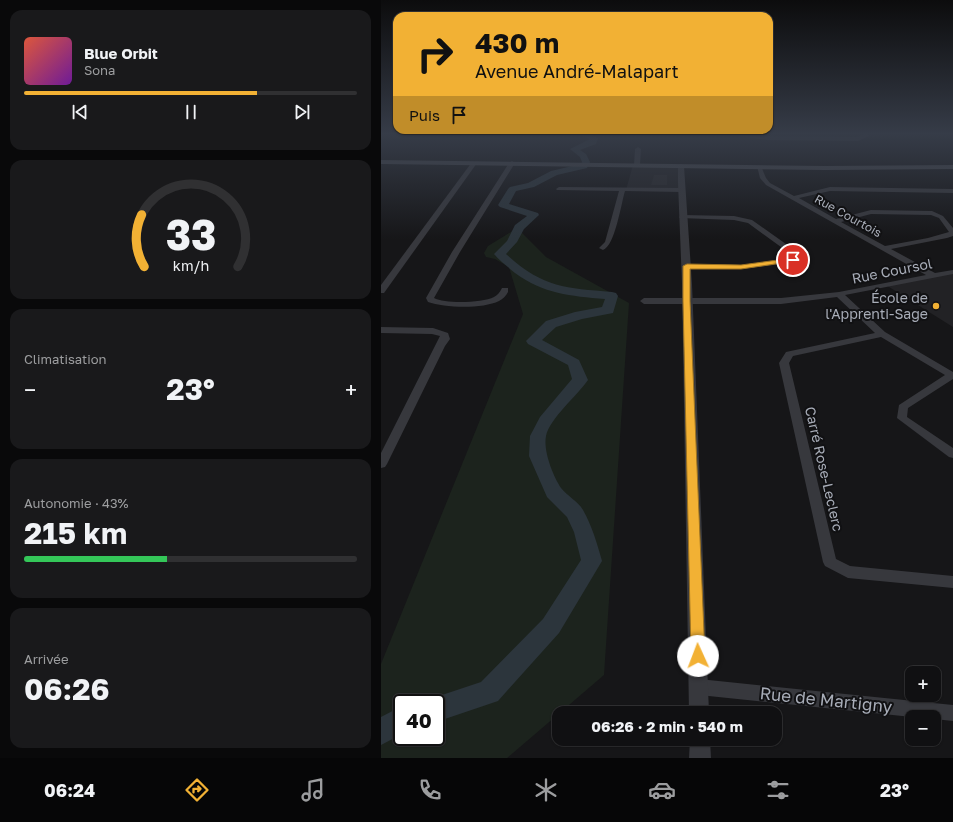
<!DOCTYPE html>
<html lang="fr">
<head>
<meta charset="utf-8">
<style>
	:root { --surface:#101012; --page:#19191b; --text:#f1f3f6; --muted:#9c9d9f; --line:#303032; --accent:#f2b134 }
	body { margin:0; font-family:"Golos Text",sans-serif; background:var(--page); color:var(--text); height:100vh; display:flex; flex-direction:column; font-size:15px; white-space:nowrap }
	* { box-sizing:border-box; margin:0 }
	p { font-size:13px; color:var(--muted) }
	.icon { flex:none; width:22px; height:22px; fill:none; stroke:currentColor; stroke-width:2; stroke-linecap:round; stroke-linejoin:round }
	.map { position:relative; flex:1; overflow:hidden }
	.panel { display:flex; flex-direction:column; gap:10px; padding:10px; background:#09090a; width:381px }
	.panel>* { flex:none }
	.hud { position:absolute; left:12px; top:12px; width:380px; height:122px; border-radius:12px; box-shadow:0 1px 3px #0004,0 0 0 1px var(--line); background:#f2b134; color:#111; overflow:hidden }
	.controls { position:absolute; left:524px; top:666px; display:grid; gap:8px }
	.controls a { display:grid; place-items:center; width:36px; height:36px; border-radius:8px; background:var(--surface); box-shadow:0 1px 3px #0004,0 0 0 1px var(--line); font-size:20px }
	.speed { position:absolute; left:12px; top:694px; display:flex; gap:8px; font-size:20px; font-weight:700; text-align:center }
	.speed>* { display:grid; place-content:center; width:52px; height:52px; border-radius:50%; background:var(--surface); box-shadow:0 1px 3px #0004,0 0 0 1px var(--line); line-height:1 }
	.speed .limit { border:2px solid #111; border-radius:6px; background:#fff; color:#111 }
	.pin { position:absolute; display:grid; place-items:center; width:34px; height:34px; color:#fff; margin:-17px; border:2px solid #fff; border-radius:50%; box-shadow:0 1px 4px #0007 }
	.me { position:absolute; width:44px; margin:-22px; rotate:358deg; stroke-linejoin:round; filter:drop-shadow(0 0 3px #0008) }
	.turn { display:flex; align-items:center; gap:14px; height:84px; padding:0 16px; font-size:18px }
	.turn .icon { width:52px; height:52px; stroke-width:2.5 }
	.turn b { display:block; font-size:28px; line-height:34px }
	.then { display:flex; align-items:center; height:38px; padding:0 16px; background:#0003; gap:8px; font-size:15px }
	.big { font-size:30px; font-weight:700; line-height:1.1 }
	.panel .tile { flex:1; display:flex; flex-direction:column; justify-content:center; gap:6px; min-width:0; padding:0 14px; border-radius:12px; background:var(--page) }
	.panel .dial { align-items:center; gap:0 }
	.dial svg { height:104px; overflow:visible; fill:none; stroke:var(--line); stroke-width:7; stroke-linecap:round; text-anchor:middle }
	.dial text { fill:var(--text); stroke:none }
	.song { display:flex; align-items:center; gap:12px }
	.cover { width:48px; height:48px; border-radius:6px; background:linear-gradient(135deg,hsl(10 70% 55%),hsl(280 70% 35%)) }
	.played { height:4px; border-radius:2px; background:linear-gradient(90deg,var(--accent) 70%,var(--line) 70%) }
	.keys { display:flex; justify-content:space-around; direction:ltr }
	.heat { display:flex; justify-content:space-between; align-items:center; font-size:22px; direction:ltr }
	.charge { height:6px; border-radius:3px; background:linear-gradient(90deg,#34c759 43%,var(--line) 0) }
	.trip { position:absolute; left:171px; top:706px; width:230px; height:40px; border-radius:12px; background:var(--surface); box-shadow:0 1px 3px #0004,0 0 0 1px var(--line); font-weight:700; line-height:40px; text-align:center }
	.menu { display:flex; height:64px; justify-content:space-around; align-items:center; background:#060607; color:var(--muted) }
	.menu .icon { width:28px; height:28px }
	.menu .current { color:var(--accent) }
	.menu b { font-size:18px; color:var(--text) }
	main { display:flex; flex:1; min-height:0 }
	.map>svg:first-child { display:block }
	.built { fill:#222225 }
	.green { fill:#1c231d; fill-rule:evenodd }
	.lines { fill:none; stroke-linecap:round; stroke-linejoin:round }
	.river { fill:#2c353c; fill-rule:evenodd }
	.building { fill:#29292c }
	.minor { fill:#37383d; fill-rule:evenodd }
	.tertiary { fill:#37383d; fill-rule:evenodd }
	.secondary { fill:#45474d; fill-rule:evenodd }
	.route { fill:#f2b134; stroke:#9d7322 }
	.poi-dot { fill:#f2b134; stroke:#111113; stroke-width:1.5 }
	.labels { text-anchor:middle; stroke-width:4; stroke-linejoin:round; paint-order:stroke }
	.far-street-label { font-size:12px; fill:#a8adb8; stroke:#111113 }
	.street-label { font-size:14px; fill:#a8adb8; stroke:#111113 }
	.poi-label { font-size:14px; fill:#a8adb8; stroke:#111113; text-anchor:end }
	.near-street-label { font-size:17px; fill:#a8adb8; stroke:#111113 }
</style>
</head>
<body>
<main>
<section class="panel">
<div class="tile">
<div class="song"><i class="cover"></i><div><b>Blue Orbit</b><p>Sona</p></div></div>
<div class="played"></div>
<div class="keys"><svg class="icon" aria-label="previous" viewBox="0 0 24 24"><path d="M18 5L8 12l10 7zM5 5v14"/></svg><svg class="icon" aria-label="pause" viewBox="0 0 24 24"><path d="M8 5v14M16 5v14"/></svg><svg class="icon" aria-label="next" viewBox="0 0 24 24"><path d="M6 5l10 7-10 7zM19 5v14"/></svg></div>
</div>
<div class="tile dial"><svg viewBox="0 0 100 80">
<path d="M14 69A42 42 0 1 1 86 69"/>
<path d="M14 69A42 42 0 0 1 12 29" stroke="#f2b134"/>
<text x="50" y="56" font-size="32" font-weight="700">33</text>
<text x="50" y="72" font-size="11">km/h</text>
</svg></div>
<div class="tile"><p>Climatisation</p>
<div class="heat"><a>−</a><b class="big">23°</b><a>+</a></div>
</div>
<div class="tile"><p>Autonomie · 43%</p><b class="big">215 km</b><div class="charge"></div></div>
<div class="tile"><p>Arrivée</p><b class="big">06:26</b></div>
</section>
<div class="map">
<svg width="572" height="758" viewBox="0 0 572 758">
	<rect width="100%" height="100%" fill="#161618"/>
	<g class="built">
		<polygon points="252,165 300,166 300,190 245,190"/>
		<polygon points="572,272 572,327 505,285"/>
	</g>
	<path class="green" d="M138 227 139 231 165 257 248 303 223 675 126 758H0V664L142 314 128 267 114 259 105 257 103 253 107 246ZM21 703H55V737H21Z"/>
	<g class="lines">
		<g class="river">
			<path d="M195 133H205L217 138 215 144 199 150 205 154 209 162 206 168 176 175 153 187 135 191 128 204 157 213 158 215 143 229 136 242 125 254C162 288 184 288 231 292L235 293 237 296 232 313 201 319 175 327 161 340 198 360 207 380C196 396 169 418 165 436 162 451 172 476 180 488 186 496 197 501 202 510 211 526 216 543 221 561L178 633 117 701 55 722V703H45L46 700 100 682 162 619 200 560 193 532 186 517 166 497 148 456 149 436 159 417 191 379 187 365 147 344 145 341 165 321 194 312 221 307 224 299C189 296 163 294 134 273 127 267 119 261 113 254L126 241 134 225 146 216 119 207 117 205 127 189 129 187 147 183 170 171 200 164 201 162 199 157 189 149 209 139Z"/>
			<polygon points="21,706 21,734 0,745 0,717"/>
		</g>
	</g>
	<polygon class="building" points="273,175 286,175 286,185 270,185"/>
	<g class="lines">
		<g class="minor">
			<polygon points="335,133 349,133 386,136 476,137 482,135 481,133 485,133 488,136 477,141 386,140"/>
			<polygon points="257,147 260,149 259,165 256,167 253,165 254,149"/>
			<path d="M131 161 134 163 79 252 53 298C64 304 101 303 113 297 117 295 119 292 121 288H127V292C125 296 122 299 118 301 102 309 64 308 47 302L45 298 71 252 128 163Z"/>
			<polygon points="91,162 96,163 3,293 0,293 0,285"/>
			<path d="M376 166H380L385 178 389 183 413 196 449 187 572 189V193L449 191 418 198 455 219 490 210 551 211 562 216 572 228V236L566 238 510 249 554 273 572 270V274L464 295 504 332 572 372V379L527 408 526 417 572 448V458L568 457 516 418 518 405 564 375 500 337 412 356 408 363 455 559 469 566 572 576V588L467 578 444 566 442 562 398 363 405 352 494 333 456 297 400 304H263L259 301 263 298H400L458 292 545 275 385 185 379 178ZM490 214 550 215 558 218 568 232 547 238 504 246 460 222Z"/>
			<path d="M178 187 300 188 303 190 300 192 244 191C240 204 234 246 222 250L218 248 224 242 238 191 176 190 175 189Z"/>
			<polygon points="301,215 353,216 371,220 419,254 415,262 361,269 303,268 303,264 306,264 361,265 409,258 411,255 367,223 353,220 299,218 298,217"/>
			<polygon points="0,327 52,328 67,333 69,339 64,346 6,464 4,467 0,468 0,453 59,336 51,334 0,333"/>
			<polygon points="318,679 572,705 572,721 553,719 553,717 531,717 318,695 312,693 310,687 312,681"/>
		</g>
		<g class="tertiary">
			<polygon points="300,164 303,166 311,284 328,713 308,713 301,284 297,183 297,166"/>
			<polygon points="309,739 329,739 330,758 308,758"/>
		</g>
		<polygon class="secondary" points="0,160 444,166 572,165 572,169 444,170 0,164"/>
	</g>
	<linearGradient id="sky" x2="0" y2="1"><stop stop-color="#0c0c0d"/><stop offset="0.56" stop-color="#363c48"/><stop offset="1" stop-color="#363c48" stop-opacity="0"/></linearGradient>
	<rect width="572" height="239" fill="url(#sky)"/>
	<polygon class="route" points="412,258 416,260 415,261 360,269 309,269 309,301 324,656 322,660 317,662 312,660 310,656 302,301 302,266 306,264 360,265"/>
	<circle class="poi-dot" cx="555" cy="306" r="4"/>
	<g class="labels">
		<g class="far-street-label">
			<text transform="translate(467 216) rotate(29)" y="4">Rue Courtois</text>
		</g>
		<g class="street-label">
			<text transform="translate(511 271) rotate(-11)" y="5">Rue Coursol</text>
			<text transform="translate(443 469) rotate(77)" y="5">Carré Rose-Leclerc</text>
		</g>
		<g class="poi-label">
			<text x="547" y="303">École de<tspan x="547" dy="16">l'Apprenti-Sage</tspan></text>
		</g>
		<g class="near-street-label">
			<text transform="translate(445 700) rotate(6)" y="6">Rue de Martigny</text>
		</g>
	</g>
</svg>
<div class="controls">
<a>+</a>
<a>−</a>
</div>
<div class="speed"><div class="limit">40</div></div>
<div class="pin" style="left:412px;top:260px;background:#d93025"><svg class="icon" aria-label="arrive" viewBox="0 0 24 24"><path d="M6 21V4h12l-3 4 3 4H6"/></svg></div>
<svg class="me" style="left:317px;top:656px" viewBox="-20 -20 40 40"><circle r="19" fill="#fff"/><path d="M0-13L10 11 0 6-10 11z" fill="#f2b134"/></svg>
<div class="trip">06:26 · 2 min · 540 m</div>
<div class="hud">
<div class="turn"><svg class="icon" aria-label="right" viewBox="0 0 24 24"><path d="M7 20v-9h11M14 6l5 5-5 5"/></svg><div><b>430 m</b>Avenue André-Malapart</div></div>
<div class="then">Puis<svg class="icon" aria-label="arrive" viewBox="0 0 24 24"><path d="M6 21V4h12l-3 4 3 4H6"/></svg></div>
</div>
</div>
</main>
<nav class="menu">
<b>06:24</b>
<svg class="icon current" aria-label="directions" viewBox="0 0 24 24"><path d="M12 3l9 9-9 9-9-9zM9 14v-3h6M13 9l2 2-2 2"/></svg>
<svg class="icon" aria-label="music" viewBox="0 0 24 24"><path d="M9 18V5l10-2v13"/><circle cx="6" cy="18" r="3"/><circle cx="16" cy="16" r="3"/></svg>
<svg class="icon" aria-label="phone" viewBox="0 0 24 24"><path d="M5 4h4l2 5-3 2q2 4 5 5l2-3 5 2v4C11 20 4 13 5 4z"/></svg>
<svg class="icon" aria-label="climate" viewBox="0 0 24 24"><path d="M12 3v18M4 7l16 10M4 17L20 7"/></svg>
<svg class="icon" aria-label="car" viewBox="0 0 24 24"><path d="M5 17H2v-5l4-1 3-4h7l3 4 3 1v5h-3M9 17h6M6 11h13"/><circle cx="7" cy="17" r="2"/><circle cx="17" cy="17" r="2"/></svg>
<svg class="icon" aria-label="filters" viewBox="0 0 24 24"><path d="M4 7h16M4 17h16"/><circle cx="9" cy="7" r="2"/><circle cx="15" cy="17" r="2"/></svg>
<b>23°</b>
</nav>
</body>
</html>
